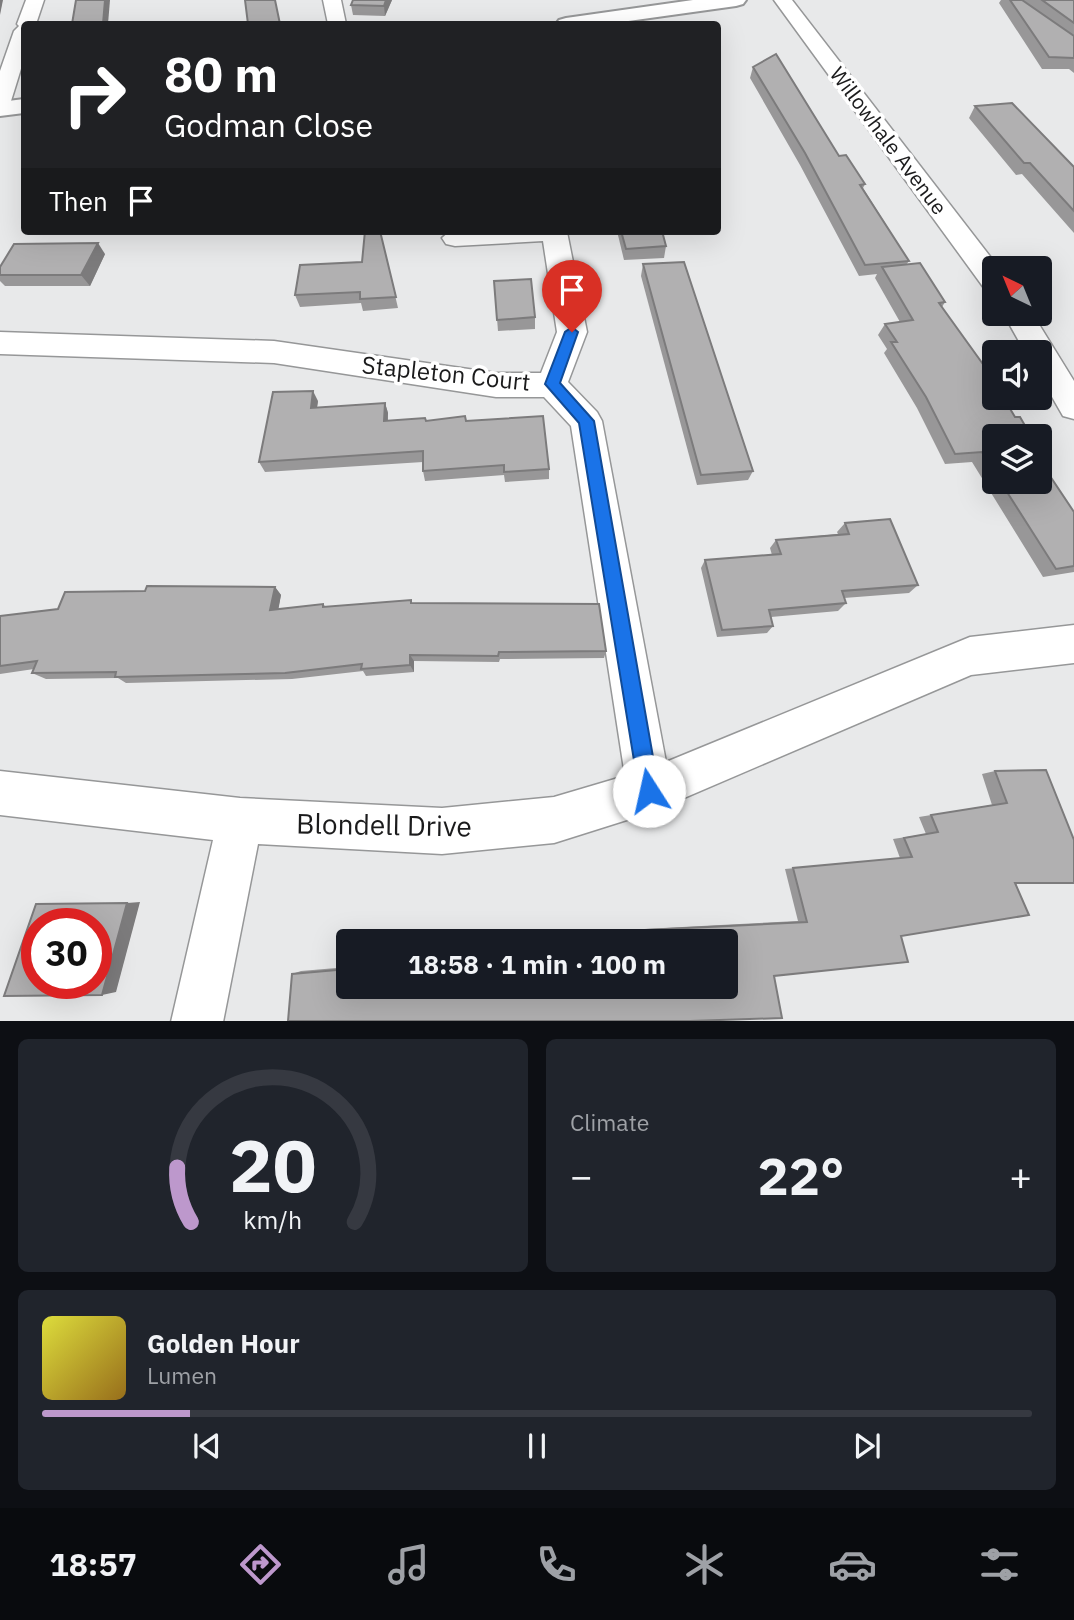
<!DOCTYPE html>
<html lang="en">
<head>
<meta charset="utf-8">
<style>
	:root { --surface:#171b24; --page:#20242c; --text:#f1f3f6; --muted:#9ea1a6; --line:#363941; --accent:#bd98cc }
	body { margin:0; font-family:"IBM Plex Sans",sans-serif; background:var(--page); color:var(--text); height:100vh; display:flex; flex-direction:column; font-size:26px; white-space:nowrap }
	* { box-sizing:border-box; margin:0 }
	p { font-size:23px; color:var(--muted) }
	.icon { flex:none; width:38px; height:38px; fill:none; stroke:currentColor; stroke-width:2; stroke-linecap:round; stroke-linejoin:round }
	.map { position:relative; height:1021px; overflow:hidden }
	.sheet { display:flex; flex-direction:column; gap:18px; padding:18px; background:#0d0f14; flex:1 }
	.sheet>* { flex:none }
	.hud { position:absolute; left:21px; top:21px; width:700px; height:214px; border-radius:7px; box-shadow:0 7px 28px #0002; background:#202124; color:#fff; overflow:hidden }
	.needle { width:46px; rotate:317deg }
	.controls { position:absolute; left:982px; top:256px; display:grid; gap:14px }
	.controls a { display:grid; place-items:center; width:70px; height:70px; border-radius:7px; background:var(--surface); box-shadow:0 7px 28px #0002; font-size:35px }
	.speed { position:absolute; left:21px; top:908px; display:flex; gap:14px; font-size:35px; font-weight:700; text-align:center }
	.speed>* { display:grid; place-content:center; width:91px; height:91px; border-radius:50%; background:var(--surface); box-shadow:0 7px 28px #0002; line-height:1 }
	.speed .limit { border:10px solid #d22; background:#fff; color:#111 }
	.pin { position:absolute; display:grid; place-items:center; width:60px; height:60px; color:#fff; margin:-72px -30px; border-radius:50% 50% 50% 0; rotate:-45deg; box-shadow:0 0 7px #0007 }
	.pin .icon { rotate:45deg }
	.me { position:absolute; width:77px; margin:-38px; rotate:350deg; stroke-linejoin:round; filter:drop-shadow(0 0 5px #0008) }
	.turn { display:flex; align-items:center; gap:24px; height:147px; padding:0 28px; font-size:32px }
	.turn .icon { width:91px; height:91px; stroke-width:2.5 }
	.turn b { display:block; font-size:49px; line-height:60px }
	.then { display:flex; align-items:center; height:66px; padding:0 28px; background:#0003; gap:14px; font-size:26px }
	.big { font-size:52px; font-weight:700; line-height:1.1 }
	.sheet .card { flex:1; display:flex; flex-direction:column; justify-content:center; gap:10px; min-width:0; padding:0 24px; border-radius:10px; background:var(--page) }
	.sheet .dial { align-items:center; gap:0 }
	.dial svg { height:182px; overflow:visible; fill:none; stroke:var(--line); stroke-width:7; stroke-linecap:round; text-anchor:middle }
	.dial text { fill:var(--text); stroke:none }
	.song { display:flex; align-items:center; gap:21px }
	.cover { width:84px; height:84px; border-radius:10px; background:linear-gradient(135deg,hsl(60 70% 55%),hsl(40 70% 35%)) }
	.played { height:7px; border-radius:4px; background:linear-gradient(90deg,var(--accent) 15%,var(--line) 15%) }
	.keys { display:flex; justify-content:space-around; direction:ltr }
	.heat { display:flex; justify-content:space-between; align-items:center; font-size:38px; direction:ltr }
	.sheet .tiles { flex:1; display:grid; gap:18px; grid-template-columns:1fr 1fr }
	.card:last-child { grid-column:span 2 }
	.trip { position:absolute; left:336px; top:929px; width:402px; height:70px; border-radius:7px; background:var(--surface); box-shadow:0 7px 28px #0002; font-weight:700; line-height:70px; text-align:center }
	.menu { display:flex; height:112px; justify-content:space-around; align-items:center; background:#090b0e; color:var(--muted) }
	.menu .icon { width:49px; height:49px }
	.menu .active { color:var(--accent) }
	.menu b { font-size:32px; color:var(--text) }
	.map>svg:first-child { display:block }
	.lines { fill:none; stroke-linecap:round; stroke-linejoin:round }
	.street-casing { stroke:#969798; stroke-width:3 }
	.secondary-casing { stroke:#969798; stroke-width:4 }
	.street { fill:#fff; fill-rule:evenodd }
	.secondary { fill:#fff; fill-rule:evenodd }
	.wall { fill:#989798 }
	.shaded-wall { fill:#7c7b7c }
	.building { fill:#b1b0b1; stroke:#7c7b7c; stroke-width:2; fill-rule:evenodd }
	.route { fill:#1a73e8; stroke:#114b97; stroke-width:2 }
	.labels { text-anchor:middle; stroke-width:7; stroke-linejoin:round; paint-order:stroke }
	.far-street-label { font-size:21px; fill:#1b1b1c; stroke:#fff }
	.street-label { font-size:24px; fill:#1b1b1c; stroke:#fff }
	.near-street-label { font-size:28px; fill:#1b1b1c; stroke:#fff }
</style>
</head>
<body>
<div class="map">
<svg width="1074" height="1022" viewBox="0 0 1074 1022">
	<rect width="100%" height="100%" fill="#e8e9ea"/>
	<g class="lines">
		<defs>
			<g id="street">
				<polygon points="26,0 44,0 36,24 24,24 24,59 11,101 8,106 0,107 0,71 14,31 19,26 17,24"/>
				<polygon points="323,0 341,0 346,24 328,24"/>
				<polygon points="774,0 792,0 999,268 994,268 994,290 984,288"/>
				<polygon points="450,231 567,232 587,332 568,382 597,412 602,421 666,762 970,637 1074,625 1074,663 971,675 649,813 554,843 442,854 258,844 223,1022 171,1022 213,840 0,815 0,771 240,798 442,808 554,797 625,776 571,426 544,397 496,397 274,363 0,354 0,332 274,341 496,373 541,373 557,332 543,241 455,246 446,244 442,238"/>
				<polygon points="1003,313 1032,313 1074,381 1074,419 1063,416 1040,376 1040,352 1025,352"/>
			</g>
			<g id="secondary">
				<polygon points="693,0 746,0 743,4 736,6 607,24 556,24 559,20 566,18"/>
				<polygon points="24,99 24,113 0,116 0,102"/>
			</g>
		</defs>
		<use href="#street" class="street-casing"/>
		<use href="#secondary" class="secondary-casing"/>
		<use href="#street" class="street"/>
		<use href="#secondary" class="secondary"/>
	</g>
	<g class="wall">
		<polygon points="353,0 392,0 385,16 353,15 351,5"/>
		<polygon points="1001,0 1074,0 1074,73 1069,69 1042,69 999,3"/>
		<polygon points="753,67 865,184 863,188 909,261 906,265 945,302 942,307 994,436 994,481 1040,481 1074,512 1074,572 1043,577 972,462 945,464 917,408 884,353 887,349 878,335 885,324 900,322 875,278 877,274 859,276 800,165 750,78"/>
		<polygon points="975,106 1074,167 1074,233 1022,174 1016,175 969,118"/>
		<polygon points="380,231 398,308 363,311 361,303 300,307 295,295 362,262"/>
		<polygon points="617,231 662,231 666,246 664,258 624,260"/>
		<polygon points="105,254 90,286 5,286 0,281 0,267"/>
		<polygon points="643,264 753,471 748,480 697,485 641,276"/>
		<polygon points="494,281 535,317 535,329 498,331"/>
		<polygon points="318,401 317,408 385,403 388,413 388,420 466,421 549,469 549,479 505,482 504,475 425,481 423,471 423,462 265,472 259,462"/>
		<polygon points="845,523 918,585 909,593 844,598 846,603 838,611 771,617 773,626 767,633 717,637 701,568 705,560 772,555 770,548 776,540 838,534 837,532"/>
		<polygon points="275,587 281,595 278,609 323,604 326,607 412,603 606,651 604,658 500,659 499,662 414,661 414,672 366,676 363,671 292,679 126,683 118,678 46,679 32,673 34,669 0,674 0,616"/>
		<polygon points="1046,770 1074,840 1074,883 1016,884 1029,915 901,936 908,962 774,976 782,1018 690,1021 288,1021 292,974 301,971 348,967 348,987 726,987 726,942 617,942 645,939 644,929 798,921 785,869 900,858 893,839 926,834 919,817 992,805 982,774 995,771"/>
	</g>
	<g class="shaded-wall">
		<polygon points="0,0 3,0 0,15"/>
		<polygon points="105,0 110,0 108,24 103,24"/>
		<polygon points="386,0 392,0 385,16 384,6"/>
		<polygon points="98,243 105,254 90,286 81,275"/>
		<polygon points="313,391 318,401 315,419 311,408"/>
		<polygon points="385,403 388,413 387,431 384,421"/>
		<polygon points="275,587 281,595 277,617 270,610"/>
		<polygon points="410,655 414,661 414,672 410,665"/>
		<polygon points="140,902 116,992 102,995 127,903"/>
	</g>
	<g class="building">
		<polygon points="76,0 105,0 103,24 72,24"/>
		<polygon points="245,0 275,0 280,24 248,24"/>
		<polygon points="353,0 386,0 384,6 351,5"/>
		<polygon points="1010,0 1022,0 1074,36 1074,58 1049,57"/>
		<polygon points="1042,0 1074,0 1074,23"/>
		<polygon points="776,54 839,156 846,155 865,184 860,185 909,261 865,265 805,153 753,67"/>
		<polygon points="1012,103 1074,167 1074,211 1030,163 1024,163 975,106"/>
		<polygon points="365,231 380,231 396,297 360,299 360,292 295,295 300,265 362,262"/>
		<polygon points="621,231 662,231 666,246 626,249"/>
		<polygon points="98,243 81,275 0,275 0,267 14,244"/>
		<polygon points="684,262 753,471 701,475 643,264"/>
		<polygon points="920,263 945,302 939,303 985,367 994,383 994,397 1003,397 1015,417 1020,417 1031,436 994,436 994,472 982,452 955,454 926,397 891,342 897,342 885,324 913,320 882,267"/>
		<polygon points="531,279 535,317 497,320 494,281"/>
		<polygon points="313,391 311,408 385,403 384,421 425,418 426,421 465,416 466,421 543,416 549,469 504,472 504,465 423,471 423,451 259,462 273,392"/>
		<polygon points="1040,461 1074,512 1074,566 1056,569 1000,481 1040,481"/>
		<polygon points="890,519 918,585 842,591 846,603 769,610 773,626 722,630 705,560 781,554 776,540 849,534 845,523"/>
		<polygon points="147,586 275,587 270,610 323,604 323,607 411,600 411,603 599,604 606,651 499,652 498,656 410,655 410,665 361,669 362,664 285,673 115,677 116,672 32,673 37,661 0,666 0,616 58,609 65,592 145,591"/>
		<polygon points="1046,770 1074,840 1074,883 1015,883 1029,915 901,936 908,962 774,976 782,1018 690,1021 288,1021 292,974 348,969 348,987 726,987 726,942 638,942 649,941 647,930 807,922 793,868 912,857 904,838 938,832 931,815 1007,803 995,771"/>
		<path d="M127 903 102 995 4 996 36 904ZM37 924H96V984H37Z"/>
	</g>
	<polygon class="route" points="572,327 578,332 560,383 594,421 659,791 657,798 649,801 642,798 639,791 579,423 545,384 565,332"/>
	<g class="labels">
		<g class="far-street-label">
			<text transform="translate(888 141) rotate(53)" y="7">Willowhale Avenue</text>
		</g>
		<g class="street-label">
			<text transform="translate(446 374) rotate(6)" y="8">Stapleton Court</text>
		</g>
		<g class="near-street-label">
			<text transform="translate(384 825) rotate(1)" y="10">Blondell Drive</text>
		</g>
	</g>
</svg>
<div class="controls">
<a><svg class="needle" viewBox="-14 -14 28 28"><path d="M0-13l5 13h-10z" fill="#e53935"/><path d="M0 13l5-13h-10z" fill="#9ea1a6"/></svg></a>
<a><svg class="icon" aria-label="sound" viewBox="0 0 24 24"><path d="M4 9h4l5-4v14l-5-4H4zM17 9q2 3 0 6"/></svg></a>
<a><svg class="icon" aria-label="layers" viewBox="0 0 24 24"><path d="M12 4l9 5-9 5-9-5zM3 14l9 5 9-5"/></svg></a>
</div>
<div class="speed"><div class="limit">30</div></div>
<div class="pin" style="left:572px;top:332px;background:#d93025"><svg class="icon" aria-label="arrive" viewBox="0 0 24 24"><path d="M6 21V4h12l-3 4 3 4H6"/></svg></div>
<svg class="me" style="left:649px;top:791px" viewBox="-20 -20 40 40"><circle r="19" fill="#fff"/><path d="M0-13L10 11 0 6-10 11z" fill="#1a73e8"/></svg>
<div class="trip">18:58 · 1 min · 100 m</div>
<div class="hud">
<div class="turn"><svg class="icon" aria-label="right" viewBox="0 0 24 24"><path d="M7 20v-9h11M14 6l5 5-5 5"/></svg><div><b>80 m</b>Godman Close</div></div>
<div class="then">Then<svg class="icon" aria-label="arrive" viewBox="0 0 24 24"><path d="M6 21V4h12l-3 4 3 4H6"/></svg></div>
</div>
</div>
<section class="sheet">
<div class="tiles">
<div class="card dial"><svg viewBox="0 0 100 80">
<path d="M14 69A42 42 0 1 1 86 69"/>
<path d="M14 69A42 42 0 0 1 8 45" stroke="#bd98cc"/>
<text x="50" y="56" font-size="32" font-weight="700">20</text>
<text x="50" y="72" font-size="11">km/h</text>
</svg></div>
<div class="card"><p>Climate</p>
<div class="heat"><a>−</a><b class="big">22°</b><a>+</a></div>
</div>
<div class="card">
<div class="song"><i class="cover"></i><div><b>Golden Hour</b><p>Lumen</p></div></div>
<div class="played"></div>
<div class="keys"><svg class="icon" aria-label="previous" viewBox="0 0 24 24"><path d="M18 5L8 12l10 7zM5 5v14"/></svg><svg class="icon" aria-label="pause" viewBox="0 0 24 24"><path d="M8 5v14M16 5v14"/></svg><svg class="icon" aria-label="next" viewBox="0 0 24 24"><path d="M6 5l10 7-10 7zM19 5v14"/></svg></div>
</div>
</div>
</section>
<nav class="menu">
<b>18:57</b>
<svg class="icon active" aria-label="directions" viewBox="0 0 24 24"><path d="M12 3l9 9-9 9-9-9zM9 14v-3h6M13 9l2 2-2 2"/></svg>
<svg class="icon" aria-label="music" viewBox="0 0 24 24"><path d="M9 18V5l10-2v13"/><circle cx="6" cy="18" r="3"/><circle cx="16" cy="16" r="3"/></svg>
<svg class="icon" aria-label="phone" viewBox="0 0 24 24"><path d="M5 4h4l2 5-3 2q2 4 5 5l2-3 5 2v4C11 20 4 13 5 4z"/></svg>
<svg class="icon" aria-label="climate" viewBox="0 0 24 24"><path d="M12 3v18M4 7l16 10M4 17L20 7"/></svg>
<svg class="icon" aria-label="car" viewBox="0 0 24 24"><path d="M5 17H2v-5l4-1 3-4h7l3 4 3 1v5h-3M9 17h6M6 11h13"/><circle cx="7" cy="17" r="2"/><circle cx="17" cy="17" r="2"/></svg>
<svg class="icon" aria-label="filters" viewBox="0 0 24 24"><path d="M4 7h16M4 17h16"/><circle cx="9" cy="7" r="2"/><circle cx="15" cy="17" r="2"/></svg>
</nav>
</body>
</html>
